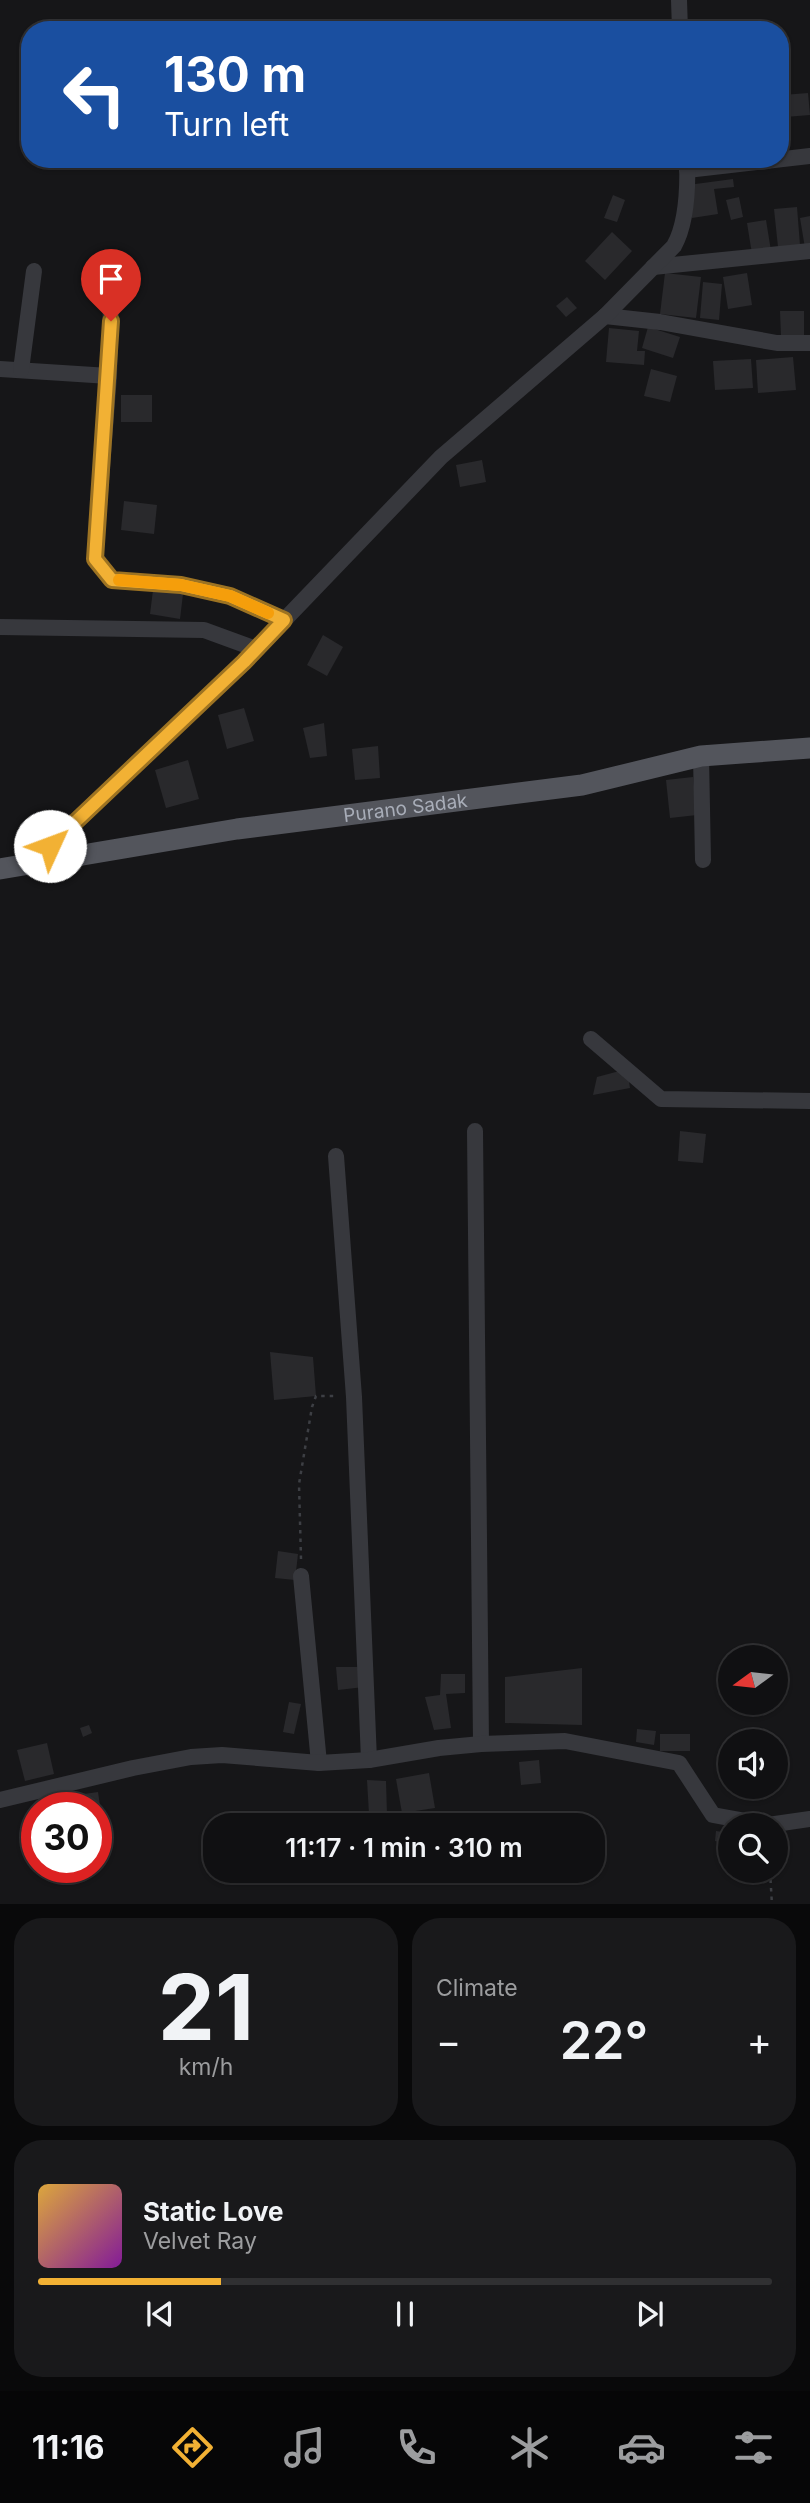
<!DOCTYPE html>
<html lang="en">
<head>
<meta charset="utf-8">
<style>
	:root { --surface:#101012; --page:#19191b; --text:#f1f3f6; --muted:#9c9d9f; --line:#303032; --accent:#f2b134 }
	body { margin:0; font-family:Inter,sans-serif; background:var(--page); color:var(--text); height:100vh; display:flex; flex-direction:column; font-size:26px; white-space:nowrap }
	* { box-sizing:border-box; margin:0 }
	p { font-size:23px; color:var(--muted) }
	.icon { flex:none; width:38px; height:38px; fill:none; stroke:currentColor; stroke-width:2; stroke-linecap:round; stroke-linejoin:round }
	.map { position:relative; height:1904px; overflow:hidden }
	.side { display:flex; flex-direction:column; gap:14px; padding:14px; background:#09090a; flex:1 }
	.side>* { flex:none }
	.banner { position:absolute; left:21px; top:21px; width:768px; height:147px; border-radius:28px; box-shadow:0 2px 5px #0004,0 0 0 2px var(--line); background:#1a4fa0; color:#fff; overflow:hidden }
	.needle { width:46px; rotate:255deg }
	.controls { position:absolute; left:718px; top:1645px; display:grid; gap:14px }
	.controls a { display:grid; place-items:center; width:70px; height:70px; border-radius:50%; background:var(--surface); box-shadow:0 2px 5px #0004,0 0 0 2px var(--line); font-size:35px }
	.speed { position:absolute; left:21px; top:1792px; display:flex; gap:14px; font-size:35px; font-weight:700; text-align:center }
	.speed>* { display:grid; place-content:center; width:91px; height:91px; border-radius:50%; background:var(--surface); box-shadow:0 2px 5px #0004,0 0 0 2px var(--line); line-height:1 }
	.speed .limit { border:10px solid #d22; background:#fff; color:#111 }
	.pin { position:absolute; display:grid; place-items:center; width:60px; height:60px; color:#fff; margin:-72px -30px; border-radius:50% 50% 50% 0; rotate:-45deg; box-shadow:0 0 7px #0007 }
	.pin .icon { rotate:45deg }
	.me { position:absolute; width:77px; margin:-38px; rotate:47deg; stroke-linejoin:round; filter:drop-shadow(0 0 5px #0008) }
	.turn { display:flex; align-items:center; gap:24px; height:147px; padding:0 28px; font-size:32px }
	.turn .icon { width:91px; height:91px; stroke-width:2.5 }
	.turn b { display:block; font-size:49px; line-height:60px }
	.big { font-size:52px; font-weight:600; line-height:1.1 }
	.side .tile { flex:1; display:flex; flex-direction:column; justify-content:center; gap:10px; min-width:0; padding:0 24px; border-radius:28px; background:var(--page) }
	.side .dial { align-items:center; gap:0 }
	.dial b { font-size:91px; line-height:1 }
	.song { display:flex; align-items:center; gap:21px }
	.cover { width:84px; height:84px; border-radius:10px; background:linear-gradient(135deg,hsl(40 70% 55%),hsl(290 70% 35%)) }
	.played { height:7px; border-radius:4px; background:linear-gradient(90deg,var(--accent) 25%,var(--line) 25%) }
	.keys { display:flex; justify-content:space-around; direction:ltr }
	.heat { display:flex; justify-content:space-between; align-items:center; font-size:38px; direction:ltr }
	.side .tiles { flex:1; display:grid; gap:14px; grid-template-columns:1fr 1fr }
	.tile:last-child { grid-column:span 2 }
	.trip { position:absolute; left:203px; top:1813px; width:402px; height:70px; border-radius:28px; background:var(--surface); box-shadow:0 2px 5px #0004,0 0 0 2px var(--line); font-weight:600; line-height:70px; text-align:center }
	.dock { display:flex; height:112px; justify-content:space-around; align-items:center; background:#060607; color:var(--muted) }
	.dock .icon { width:49px; height:49px }
	.dock .active { color:var(--accent) }
	.dock b { font-size:32px; color:var(--text) }
	.map>svg:first-child { display:block }
	.building { fill:#29292c }
	.lines { fill:none; stroke-linecap:round; stroke-linejoin:round }
	.path { stroke:#3d3f44; stroke-width:2.5; stroke-dasharray:3.5 5; stroke-linecap:butt }
	.minor { stroke:#37383d; stroke-width:16 }
	.major { stroke:#53555c; stroke-width:21 }
	.route-casing { stroke:#9d7322; stroke-width:18 }
	.route { stroke:#f2b134; stroke-width:12 }
	.slow { stroke:#f59e0b; stroke-width:12 }
	.labels { text-anchor:middle; stroke-width:7; stroke-linejoin:round; paint-order:stroke }
	.street-label { font-size:19px; fill:#a8adb8; stroke:#111113 }
</style>
</head>
<body>
<div class="map">
<svg width="810" height="1905" viewBox="0 0 810 1905">
	<rect width="100%" height="100%" fill="#161618"/>
	<g class="building">
		<polygon points="808,93 810,115 785,117 783,95"/>
		<polygon points="733,179 734,187 714,189 718,214 692,218 688,185"/>
		<polygon points="613,195 625,200 617,222 604,218"/>
		<polygon points="739,197 743,217 731,220 726,200"/>
		<polygon points="797,207 800,245 778,247 774,209"/>
		<polygon points="810,216 810,247 805,248 800,218"/>
		<polygon points="766,220 771,251 752,254 747,223"/>
		<polygon points="612,232 632,251 605,280 585,261"/>
		<polygon points="665,273 701,277 696,318 660,314"/>
		<polygon points="747,273 752,305 728,309 723,277"/>
		<polygon points="703,282 722,284 719,320 700,318"/>
		<polygon points="567,297 577,308 566,317 556,306"/>
		<polygon points="780,311 804,311 804,336 781,336"/>
		<polygon points="648,327 680,337 673,358 642,348"/>
		<polygon points="609,328 639,331 637,351 645,351 644,365 606,362"/>
		<polygon points="793,357 796,390 758,393 756,360"/>
		<polygon points="751,359 753,388 715,390 713,361"/>
		<polygon points="651,369 677,376 670,402 644,396"/>
		<rect x="121" y="395" width="31" height="27"/>
		<polygon points="482,460 486,482 460,487 456,465"/>
		<polygon points="124,501 157,505 154,534 121,530"/>
		<polygon points="153,590 183,594 180,619 150,614"/>
		<polygon points="323,635 343,647 327,676 307,665"/>
		<polygon points="244,708 254,741 227,749 218,715"/>
		<polygon points="324,723 327,756 310,758 303,728"/>
		<polygon points="378,746 380,778 355,780 352,749"/>
		<polygon points="188,760 199,799 166,808 155,770"/>
		<polygon points="693,777 697,815 670,818 666,780"/>
		<polygon points="627,1069 630,1088 593,1095 597,1077"/>
		<polygon points="680,1131 706,1134 703,1163 678,1161"/>
		<polygon points="270,1352 313,1357 316,1396 274,1400"/>
		<polygon points="278,1551 298,1554 295,1580 275,1578"/>
		<polygon points="336,1667 362,1667 364,1687 338,1690"/>
		<polygon points="582,1668 582,1725 505,1723 505,1677"/>
		<polygon points="441,1674 465,1674 465,1693 446,1694 451,1728 434,1730 425,1697 440,1695"/>
		<polygon points="289,1702 301,1704 294,1734 283,1732"/>
		<polygon points="89,1725 92,1733 83,1737 80,1728"/>
		<polygon points="637,1729 656,1731 654,1745 636,1742"/>
		<rect x="660" y="1734" width="30" height="17"/>
		<polygon points="47,1743 54,1774 25,1781 17,1750"/>
		<polygon points="539,1760 541,1783 521,1785 519,1762"/>
		<polygon points="429,1773 435,1808 402,1813 396,1779"/>
		<polygon points="367,1780 386,1781 387,1815 369,1814"/>
		<polygon points="98,1792 102,1819 96,1820 96,1808 86,1808 84,1794"/>
		<polygon points="716,1831 730,1833 730,1844 715,1841"/>
	</g>
	<g class="lines">
		<g class="path">
			<polyline points="301,1559 299,1484 312,1407 316,1396 337,1396"/>
			<polyline points="770,1871 772,1905"/>
		</g>
		<g class="minor">
			<polyline points="679,0 680,30"/>
			<polyline points="687,170 810,156"/>
			<polyline points="653,267 810,251"/>
			<polyline points="605,316 660,322 777,343 810,343"/>
			<polyline points="0,369 109,376 95,559 112,580 181,585 230,596 284,620"/>
			<polyline points="21,370 34,271"/>
			<polyline points="109,376 112,266"/>
			<polyline points="0,627 204,630 256,649"/>
			<polyline points="701,756 703,860"/>
			<path d="M30 864 244 662 441 457 605 316 674 246C687 223 688 186 687 159"/>
			<polyline points="591,1039 661,1099 810,1101"/>
			<polyline points="475,1131 481,1744"/>
			<polyline points="336,1156 354,1397 369,1760"/>
			<polyline points="301,1576 319,1763"/>
			<polyline points="0,1800 133,1768 191,1757 222,1755 319,1763 369,1760 439,1748 481,1744 565,1741 679,1763 713,1815 768,1825 810,1819"/>
		</g>
		<path class="major" id="s1" d="M0 869 237 829 582 785 701 756 810 748"/>
	</g>
	<g class="lines">
		<defs>
			<polyline id="route" points="50,846 244,662 284,620 230,596 181,585 112,580 95,559 111,321"/>
		</defs>
		<use href="#route" class="route-casing"/>
		<use href="#route" class="route"/>
		<polyline class="slow" points="119,580 181,585 230,596 268,613"/>
	</g>
	<g class="labels">
		<g class="street-label">
			<text dy="7" stroke="none"><textPath href="#s1" startOffset="410">Purano Sadak</textPath></text>
		</g>
	</g>
</svg>
<div class="controls">
<a><svg class="needle" viewBox="-14 -14 28 28"><path d="M0-13l5 13h-10z" fill="#e53935"/><path d="M0 13l5-13h-10z" fill="#9c9d9f"/></svg></a>
<a><svg class="icon" aria-label="sound" viewBox="0 0 24 24"><path d="M4 9h4l5-4v14l-5-4H4zM17 9q2 3 0 6"/></svg></a>
<a><svg class="icon" aria-label="search" viewBox="0 0 24 24"><circle cx="10" cy="10" r="6"/><path d="M15 15l6 6"/></svg></a>
</div>
<div class="speed"><div class="limit">30</div></div>
<div class="pin" style="left:111px;top:321px;background:#d93025"><svg class="icon" aria-label="arrive" viewBox="0 0 24 24"><path d="M6 21V4h12l-3 4 3 4H6"/></svg></div>
<svg class="me" style="left:50px;top:846px" viewBox="-20 -20 40 40"><circle r="19" fill="#fff"/><path d="M0-13L10 11 0 6-10 11z" fill="#f2b134"/></svg>
<div class="trip">11:17 · 1 min · 310 m</div>
<div class="banner">
<div class="turn"><svg class="icon" aria-label="left" viewBox="0 0 24 24"><path d="M17 20v-9H6M10 6l-5 5 5 5"/></svg><div><b>130 m</b>Turn left</div></div>
</div>
</div>
<section class="side">
<div class="tiles">
<div class="tile dial"><b>21</b><p>km/h</p></div>
<div class="tile"><p>Climate</p>
<div class="heat"><a>−</a><b class="big">22°</b><a>+</a></div>
</div>
<div class="tile">
<div class="song"><i class="cover"></i><div><b>Static Love</b><p>Velvet Ray</p></div></div>
<div class="played"></div>
<div class="keys"><svg class="icon" aria-label="previous" viewBox="0 0 24 24"><path d="M18 5L8 12l10 7zM5 5v14"/></svg><svg class="icon" aria-label="pause" viewBox="0 0 24 24"><path d="M8 5v14M16 5v14"/></svg><svg class="icon" aria-label="next" viewBox="0 0 24 24"><path d="M6 5l10 7-10 7zM19 5v14"/></svg></div>
</div>
</div>
</section>
<nav class="dock">
<b>11:16</b>
<svg class="icon active" aria-label="directions" viewBox="0 0 24 24"><path d="M12 3l9 9-9 9-9-9zM9 14v-3h6M13 9l2 2-2 2"/></svg>
<svg class="icon" aria-label="music" viewBox="0 0 24 24"><path d="M9 18V5l10-2v13"/><circle cx="6" cy="18" r="3"/><circle cx="16" cy="16" r="3"/></svg>
<svg class="icon" aria-label="phone" viewBox="0 0 24 24"><path d="M5 4h4l2 5-3 2q2 4 5 5l2-3 5 2v4C11 20 4 13 5 4z"/></svg>
<svg class="icon" aria-label="climate" viewBox="0 0 24 24"><path d="M12 3v18M4 7l16 10M4 17L20 7"/></svg>
<svg class="icon" aria-label="car" viewBox="0 0 24 24"><path d="M5 17H2v-5l4-1 3-4h7l3 4 3 1v5h-3M9 17h6M6 11h13"/><circle cx="7" cy="17" r="2"/><circle cx="17" cy="17" r="2"/></svg>
<svg class="icon" aria-label="filters" viewBox="0 0 24 24"><path d="M4 7h16M4 17h16"/><circle cx="9" cy="7" r="2"/><circle cx="15" cy="17" r="2"/></svg>
</nav>
</body>
</html>
